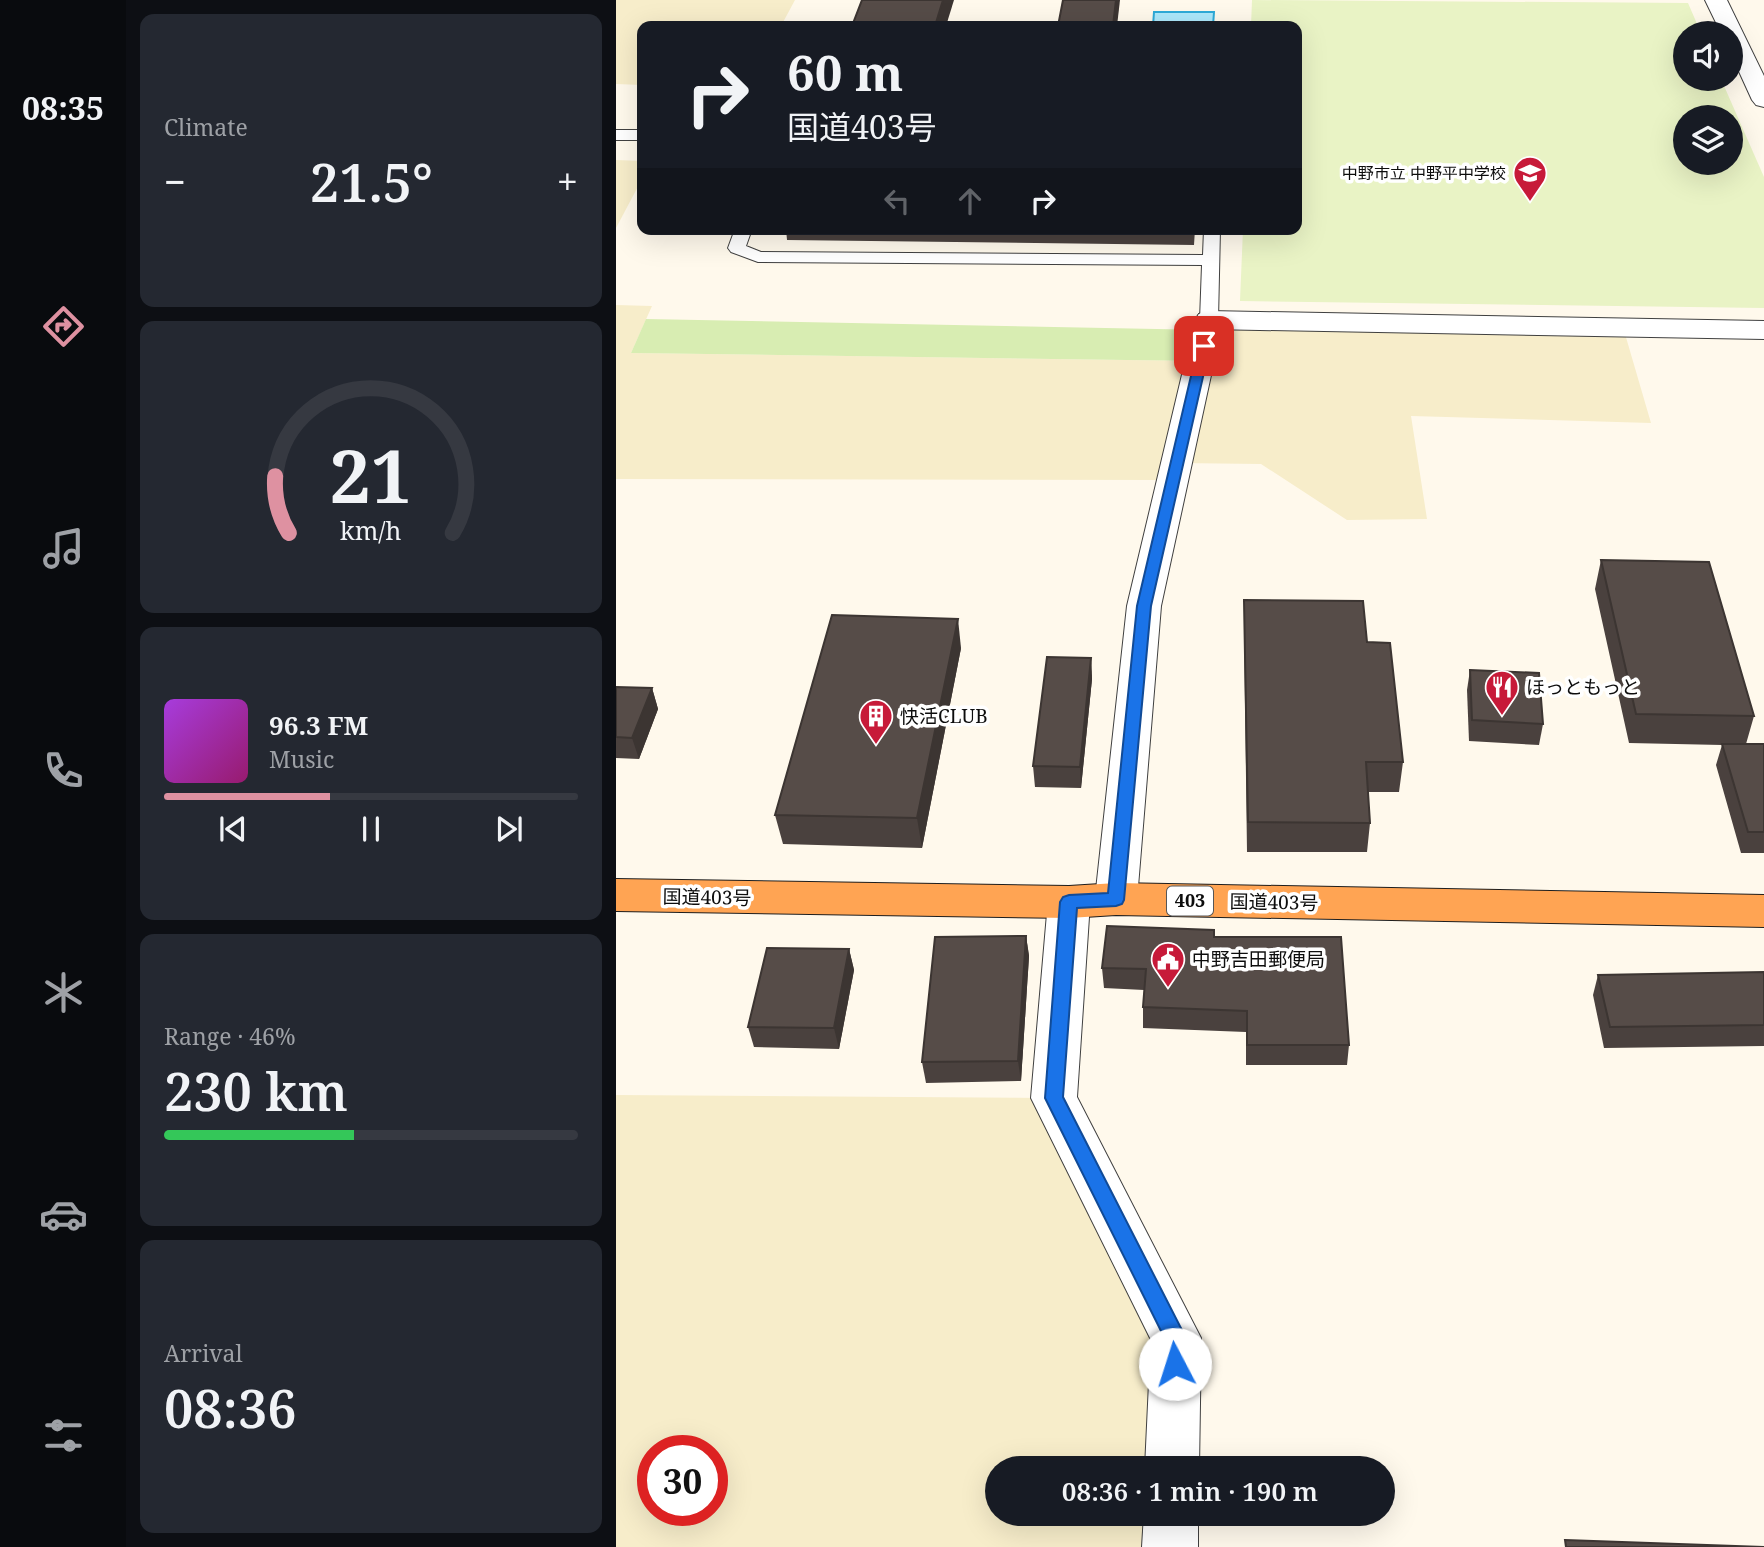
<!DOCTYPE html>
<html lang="en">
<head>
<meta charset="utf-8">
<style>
	:root { --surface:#171b24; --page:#242831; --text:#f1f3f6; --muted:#9ea1a6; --line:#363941; --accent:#de91a1 }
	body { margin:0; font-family:"Noto Serif","Noto Sans JP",serif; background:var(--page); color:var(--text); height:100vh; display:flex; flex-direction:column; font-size:26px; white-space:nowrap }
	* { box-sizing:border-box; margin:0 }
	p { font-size:23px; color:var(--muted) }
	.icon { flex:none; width:38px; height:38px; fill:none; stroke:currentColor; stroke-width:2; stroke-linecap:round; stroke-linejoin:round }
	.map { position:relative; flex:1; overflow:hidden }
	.details { display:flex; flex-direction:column; gap:14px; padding:14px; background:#0d0f14; width:490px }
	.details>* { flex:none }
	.banner { position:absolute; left:21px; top:21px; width:665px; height:214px; border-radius:14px; box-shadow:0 7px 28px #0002; background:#171b24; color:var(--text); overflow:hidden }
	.tools { position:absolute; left:1057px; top:21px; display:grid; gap:14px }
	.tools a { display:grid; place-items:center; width:70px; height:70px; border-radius:50%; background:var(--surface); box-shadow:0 7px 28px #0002; font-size:35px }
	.speed { position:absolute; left:21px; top:1435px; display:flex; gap:14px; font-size:35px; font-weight:700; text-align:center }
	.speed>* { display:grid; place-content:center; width:91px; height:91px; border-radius:50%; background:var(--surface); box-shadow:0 7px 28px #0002; line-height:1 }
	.speed .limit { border:10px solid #d22; background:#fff; color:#111 }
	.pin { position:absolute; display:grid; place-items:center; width:60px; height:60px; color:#fff; margin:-30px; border-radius:14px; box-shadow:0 4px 10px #0006 }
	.me { position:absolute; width:77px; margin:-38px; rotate:355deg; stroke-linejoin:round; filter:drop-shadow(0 0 5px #0008) }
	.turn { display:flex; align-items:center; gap:24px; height:147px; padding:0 35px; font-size:32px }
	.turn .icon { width:91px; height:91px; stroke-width:2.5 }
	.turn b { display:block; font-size:49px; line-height:60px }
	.lanes { display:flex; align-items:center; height:66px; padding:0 35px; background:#0003; justify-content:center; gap:35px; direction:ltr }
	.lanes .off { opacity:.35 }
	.big { font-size:52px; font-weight:600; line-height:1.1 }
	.details .tile { flex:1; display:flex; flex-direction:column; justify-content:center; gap:10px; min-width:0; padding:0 24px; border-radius:14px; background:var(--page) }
	.details .dial { align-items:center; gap:0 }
	.dial svg { height:182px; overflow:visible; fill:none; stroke:var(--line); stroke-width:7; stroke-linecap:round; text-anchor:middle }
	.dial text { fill:var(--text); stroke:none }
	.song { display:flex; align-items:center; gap:21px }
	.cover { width:84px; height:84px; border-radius:10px; background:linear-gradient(135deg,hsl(280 70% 55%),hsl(320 70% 35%)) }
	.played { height:7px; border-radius:4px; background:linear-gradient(90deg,var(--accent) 40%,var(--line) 40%) }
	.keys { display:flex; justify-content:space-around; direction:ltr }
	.heat { display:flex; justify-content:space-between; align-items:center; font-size:38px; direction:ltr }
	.charge { height:10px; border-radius:5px; background:linear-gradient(90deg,#34c759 46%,var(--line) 0) }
	.trip { position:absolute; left:369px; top:1456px; width:410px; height:70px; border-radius:35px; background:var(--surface); box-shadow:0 7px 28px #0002; font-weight:600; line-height:70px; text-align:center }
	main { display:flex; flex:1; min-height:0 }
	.menu { display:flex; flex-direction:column; width:126px; justify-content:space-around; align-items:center; background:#090b0e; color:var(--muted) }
	.menu .icon { width:49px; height:49px }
	.menu .current { color:var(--accent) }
	.menu b { font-size:32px; color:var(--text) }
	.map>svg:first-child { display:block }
	.farmland { fill:#f7edca; fill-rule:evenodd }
	.green { fill:#d8edb2 }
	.pitch { fill:#e9f3c5; fill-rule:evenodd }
	.water { fill:#ace8fb; stroke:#2daad8; stroke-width:2 }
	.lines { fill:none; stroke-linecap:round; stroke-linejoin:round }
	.service-casing { stroke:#404040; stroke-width:2 }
	.minor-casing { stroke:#404040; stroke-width:2 }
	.tertiary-casing { stroke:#404040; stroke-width:2 }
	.trunk-casing { stroke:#1e1e1e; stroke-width:2 }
	.service { fill:#fff; fill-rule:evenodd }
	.minor { fill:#fff; fill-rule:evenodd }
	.tertiary { fill:#fff; fill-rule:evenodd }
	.trunk { fill:#ffa453; fill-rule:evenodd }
	.wall { fill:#4a413e }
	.shaded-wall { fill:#3c3532 }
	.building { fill:#564c48; stroke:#3c3532; stroke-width:2 }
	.route { fill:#1a73e8; stroke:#114b97; stroke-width:2 }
	.labels { text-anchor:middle; stroke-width:7; stroke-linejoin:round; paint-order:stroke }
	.far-poi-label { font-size:16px; fill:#0d0d0d; stroke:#fff; text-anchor:end }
	.shield { fill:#fff; stroke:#565656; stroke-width:2 }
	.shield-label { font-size:18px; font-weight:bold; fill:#0d0d0d }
	.poi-label { font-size:19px; fill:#0d0d0d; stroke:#fff; text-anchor:start }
	.street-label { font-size:19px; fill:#0d0d0d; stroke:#fff }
</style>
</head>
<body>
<main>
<nav class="menu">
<b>08:35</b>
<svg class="icon current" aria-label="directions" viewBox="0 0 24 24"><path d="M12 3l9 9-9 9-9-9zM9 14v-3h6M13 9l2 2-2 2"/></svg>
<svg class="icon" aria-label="music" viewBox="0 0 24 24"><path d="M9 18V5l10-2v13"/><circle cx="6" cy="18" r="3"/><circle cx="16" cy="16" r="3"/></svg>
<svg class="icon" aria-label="phone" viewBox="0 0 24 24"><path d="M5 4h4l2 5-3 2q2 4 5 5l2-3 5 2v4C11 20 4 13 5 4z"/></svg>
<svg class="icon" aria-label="climate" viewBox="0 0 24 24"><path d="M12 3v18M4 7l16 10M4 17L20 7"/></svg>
<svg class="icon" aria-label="car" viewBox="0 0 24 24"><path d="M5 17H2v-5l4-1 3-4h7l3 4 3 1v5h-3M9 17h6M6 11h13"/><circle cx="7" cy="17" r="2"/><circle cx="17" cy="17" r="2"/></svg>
<svg class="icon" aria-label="filters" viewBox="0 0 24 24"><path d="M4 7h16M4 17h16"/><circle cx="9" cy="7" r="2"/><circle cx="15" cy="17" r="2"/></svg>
</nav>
<section class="details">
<div class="tile"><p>Climate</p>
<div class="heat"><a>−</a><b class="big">21.5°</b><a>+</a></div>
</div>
<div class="tile dial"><svg viewBox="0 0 100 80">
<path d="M14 69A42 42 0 1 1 86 69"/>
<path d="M14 69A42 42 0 0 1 8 44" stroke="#de91a1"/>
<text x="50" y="56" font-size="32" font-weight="700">21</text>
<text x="50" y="72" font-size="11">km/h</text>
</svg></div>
<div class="tile">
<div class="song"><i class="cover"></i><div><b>96.3 FM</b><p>Music</p></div></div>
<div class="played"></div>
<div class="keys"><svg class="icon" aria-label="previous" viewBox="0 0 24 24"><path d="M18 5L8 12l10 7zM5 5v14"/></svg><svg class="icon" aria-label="pause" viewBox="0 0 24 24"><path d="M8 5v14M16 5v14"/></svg><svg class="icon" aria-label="next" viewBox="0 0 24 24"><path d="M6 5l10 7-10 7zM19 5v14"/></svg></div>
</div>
<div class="tile"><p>Range · 46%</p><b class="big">230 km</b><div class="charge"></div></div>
<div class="tile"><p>Arrival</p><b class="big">08:36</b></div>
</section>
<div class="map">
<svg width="1148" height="1547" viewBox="0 0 1148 1547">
	<rect width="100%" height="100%" fill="#fff9ec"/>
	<g class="farmland">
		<polygon points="0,0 179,0 165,26 26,26 26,85 0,84"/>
		<polygon points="0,160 26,161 26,179 0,228"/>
		<polygon points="0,305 36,306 15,353 584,361 593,320 1007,327 1035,423 795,416 811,519 731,520 645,464 561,463 558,480 0,479"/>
		<path d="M0 1095 438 1098 560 1338 556 1468H382V1514H555L554 1547H0ZM37 1451H96V1510H37Z"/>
	</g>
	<polygon class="green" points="30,319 592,330 585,361 15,353"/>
	<path class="pitch" d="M636 0 1072 3 1085 33H1069V79H1105L1148 177V308L624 301 627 229H681V26H635ZM1069 117H1115V163H1069Z"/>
	<polygon class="water" points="538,12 598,12 597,26 537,26"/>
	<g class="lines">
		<defs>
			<g id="service">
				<rect x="0" y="130" width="26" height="10"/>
				<polygon points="119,229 136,229 130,246 145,252 587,255 588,229 604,229 602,320 593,325 584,320 586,265 142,262 115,252 112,248"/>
			</g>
			<g id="minor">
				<polygon points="593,311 603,314 607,320 545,606 521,899 515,910 500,915 485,910 479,899 511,606 579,320 583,314"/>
				<polygon points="453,886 468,891 474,902 461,1097 585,1338 583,1468 529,1468 535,1340 415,1098 432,902 438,891"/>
				<polygon points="528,1514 582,1514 582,1547 526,1547"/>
			</g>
			<g id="tertiary">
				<polygon points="1089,0 1111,0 1148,76 1148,107 1140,105 1136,100 1115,54 1115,33 1105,33"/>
				<polygon points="593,311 1148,321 1148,339 593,329 583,326 579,320 583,314"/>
			</g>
			<polygon id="trunk" points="0,879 453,886 500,883 1148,895 1148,927 500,915 453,918 0,911"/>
		</defs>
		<use href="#service" class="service-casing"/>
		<use href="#minor" class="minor-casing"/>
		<use href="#tertiary" class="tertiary-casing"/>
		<use href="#trunk" class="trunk-casing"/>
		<use href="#service" class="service"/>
		<use href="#minor" class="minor"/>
		<use href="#tertiary" class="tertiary"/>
		<use href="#trunk" class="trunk"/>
	</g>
	<g class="wall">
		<polygon points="170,229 579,229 578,245 171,240"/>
		<polygon points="985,560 1138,716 1130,744 1148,744 1148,853 1125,853 1100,765 1106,745 1013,743 979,589"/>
		<polygon points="628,600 751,642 787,762 783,792 752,792 754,823 751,852 631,852 628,630"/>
		<polygon points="345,648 306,848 167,844 159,815"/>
		<polygon points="475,658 476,679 465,788 419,787 417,766"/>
		<polygon points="854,670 927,724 923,745 853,741 851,690"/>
		<polygon points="0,687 36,688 42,709 23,759 0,758"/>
		<polygon points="410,936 413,956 405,1081 310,1083 306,1062"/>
		<polygon points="598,937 733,1045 731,1065 630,1065 630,1032 527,1028 527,1007 528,990 488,988 486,968"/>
		<polygon points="233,949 238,970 223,1049 138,1047 132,1027"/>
		<polygon points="1148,972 1148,1046 988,1048 977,995 982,975"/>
	</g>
	<g class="shaded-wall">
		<polygon points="327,0 338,0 330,26 319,26"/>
		<polygon points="500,0 504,0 501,26 497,26"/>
		<polygon points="342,619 345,648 306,848 301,818"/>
		<polygon points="475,658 476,679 465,788 464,767"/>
		<polygon points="36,688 42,709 23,759 16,738"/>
		<polygon points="410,936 413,956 405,1081 402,1061"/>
		<polygon points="233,949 238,970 223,1049 218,1028"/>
	</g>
	<g class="building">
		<polygon points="246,0 327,0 319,26 236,26"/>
		<polygon points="447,0 500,0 497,26 442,26"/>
		<polygon points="985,560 1093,562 1138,716 1020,714"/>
		<polygon points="628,600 747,601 751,642 774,643 787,762 750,762 754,823 632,822"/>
		<polygon points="216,615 342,619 301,818 159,815"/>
		<polygon points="431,657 475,658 464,767 417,766"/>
		<polygon points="854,670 923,673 927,724 856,720"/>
		<polygon points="0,687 36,688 16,738 0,737"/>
		<polygon points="1106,744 1148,744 1148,832 1132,832"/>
		<polygon points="491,926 598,930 598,937 725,937 733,1045 631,1045 631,1011 527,1007 530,969 486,968"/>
		<polygon points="410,936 402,1061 306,1062 319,937"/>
		<polygon points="151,948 233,949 218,1028 132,1027"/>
		<polygon points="1148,972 1148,1025 994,1027 982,975"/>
		<polygon points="949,1540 1148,1547 950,1547"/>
	</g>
	<polygon class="route" points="588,342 594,346 535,606 508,900 506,904 500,906 461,908 447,1097 570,1338 570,1364 566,1371 559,1374 551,1371 548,1364 549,1339 429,1098 444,902 447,897 453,895 492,893 521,606 582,346"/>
	<defs>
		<symbol id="school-pin" viewBox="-11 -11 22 30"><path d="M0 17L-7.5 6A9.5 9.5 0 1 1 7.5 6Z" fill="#c71a39" stroke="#fff"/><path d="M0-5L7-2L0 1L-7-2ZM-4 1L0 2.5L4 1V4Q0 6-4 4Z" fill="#fff"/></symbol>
		<symbol id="restaurant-pin" viewBox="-11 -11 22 30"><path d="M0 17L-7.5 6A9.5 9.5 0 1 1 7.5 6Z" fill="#c71a39" stroke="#fff"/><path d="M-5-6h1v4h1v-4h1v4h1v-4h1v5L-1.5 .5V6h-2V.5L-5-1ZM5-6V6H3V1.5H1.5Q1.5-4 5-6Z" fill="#fff"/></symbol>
		<symbol id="building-pin" viewBox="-11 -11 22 30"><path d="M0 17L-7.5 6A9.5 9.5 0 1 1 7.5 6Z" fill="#c71a39" stroke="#fff"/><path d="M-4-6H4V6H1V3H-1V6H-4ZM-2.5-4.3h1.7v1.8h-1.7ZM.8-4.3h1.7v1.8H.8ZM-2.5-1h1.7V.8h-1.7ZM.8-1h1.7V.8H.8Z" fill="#fff"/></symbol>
		<symbol id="civic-pin" viewBox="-11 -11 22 30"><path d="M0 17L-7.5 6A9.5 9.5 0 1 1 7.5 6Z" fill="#c71a39" stroke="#fff"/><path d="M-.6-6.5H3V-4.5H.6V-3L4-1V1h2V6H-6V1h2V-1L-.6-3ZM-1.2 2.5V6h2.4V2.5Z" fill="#fff"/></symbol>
	</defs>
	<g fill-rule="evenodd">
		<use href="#school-pin" x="895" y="154" width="38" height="52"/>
		<use href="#restaurant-pin" x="867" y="668" width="38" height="52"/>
		<use href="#building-pin" x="241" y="697" width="38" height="52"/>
		<use href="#civic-pin" x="533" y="940" width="38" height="52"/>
	</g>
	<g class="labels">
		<g class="far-poi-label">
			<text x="890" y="179">中野市立 中野平中学校</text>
		</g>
		<rect class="shield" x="551" y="886.5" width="46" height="29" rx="5"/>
		<g class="shield-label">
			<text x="574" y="907">403</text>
		</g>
		<g class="poi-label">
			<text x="910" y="694">ほっともっと</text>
			<text x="284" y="723">快活CLUB</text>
			<text x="576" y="966">中野吉田郵便局</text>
		</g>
		<g class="street-label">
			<text transform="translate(91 897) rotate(1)" y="7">国道403号</text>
			<text transform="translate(658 902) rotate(1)" y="7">国道403号</text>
		</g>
	</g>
</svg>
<div class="tools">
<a><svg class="icon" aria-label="sound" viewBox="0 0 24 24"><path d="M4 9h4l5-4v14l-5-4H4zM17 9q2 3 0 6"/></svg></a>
<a><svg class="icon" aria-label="layers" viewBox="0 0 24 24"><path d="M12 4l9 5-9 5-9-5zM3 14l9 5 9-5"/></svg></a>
</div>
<div class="speed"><div class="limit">30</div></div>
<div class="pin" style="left:588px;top:346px;background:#d93025"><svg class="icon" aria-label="arrive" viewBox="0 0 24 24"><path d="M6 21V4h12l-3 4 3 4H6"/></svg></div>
<svg class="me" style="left:559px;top:1364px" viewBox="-20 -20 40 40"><circle r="19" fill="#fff"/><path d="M0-13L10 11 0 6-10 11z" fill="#1a73e8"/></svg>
<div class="trip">08:36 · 1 min · 190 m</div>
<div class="banner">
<div class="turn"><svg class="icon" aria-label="right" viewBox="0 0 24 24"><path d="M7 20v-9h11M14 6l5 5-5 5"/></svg><div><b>60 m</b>国道403号</div></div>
<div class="lanes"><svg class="icon off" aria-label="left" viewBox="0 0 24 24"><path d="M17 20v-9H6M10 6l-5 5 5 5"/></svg><svg class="icon off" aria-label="ahead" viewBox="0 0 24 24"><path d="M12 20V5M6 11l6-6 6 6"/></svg><svg class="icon" aria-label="right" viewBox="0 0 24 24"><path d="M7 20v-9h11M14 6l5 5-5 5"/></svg></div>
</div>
</div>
</main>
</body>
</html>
